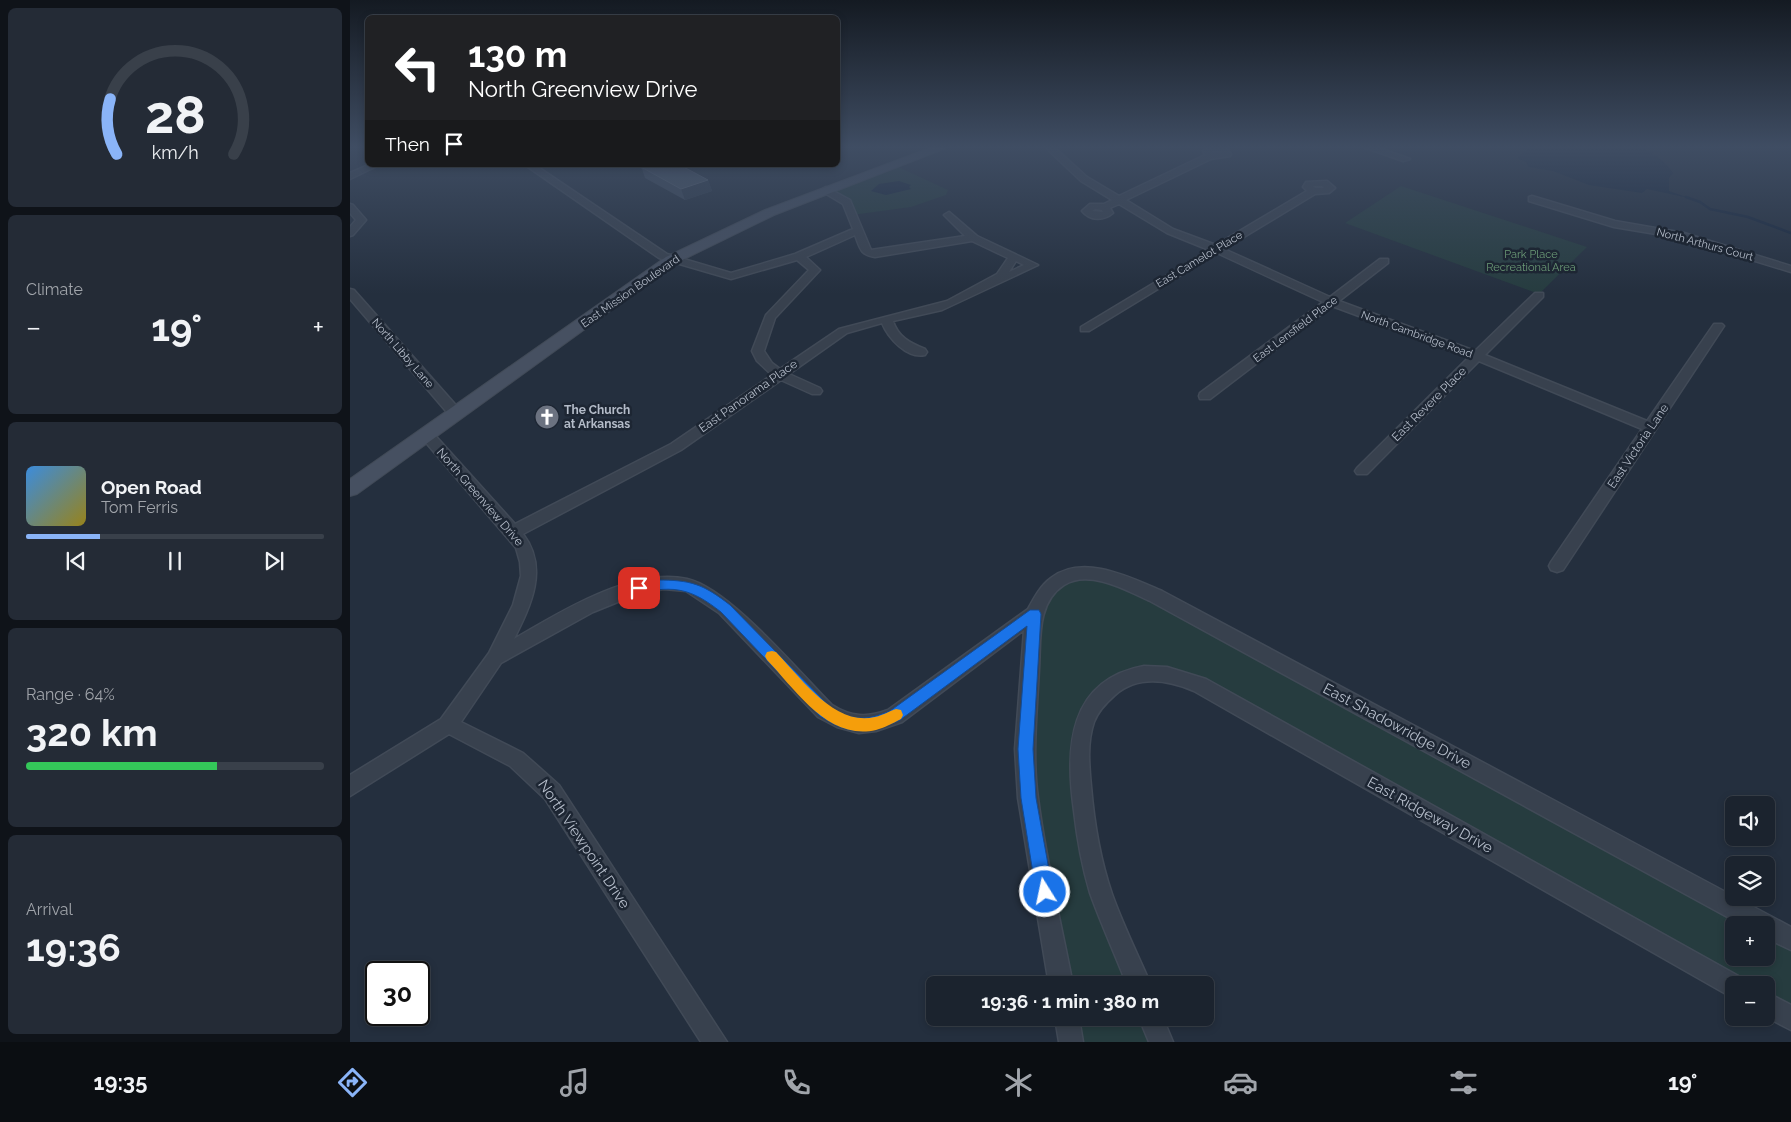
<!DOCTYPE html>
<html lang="en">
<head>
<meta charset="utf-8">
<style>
	:root { --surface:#1b232e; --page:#242b36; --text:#f1f3f6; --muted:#a0a4aa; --line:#39404a; --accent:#8ab4f8 }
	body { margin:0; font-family:Raleway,sans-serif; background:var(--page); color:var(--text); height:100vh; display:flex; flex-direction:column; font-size:19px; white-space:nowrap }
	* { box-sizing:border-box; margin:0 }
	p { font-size:16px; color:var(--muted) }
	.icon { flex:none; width:28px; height:28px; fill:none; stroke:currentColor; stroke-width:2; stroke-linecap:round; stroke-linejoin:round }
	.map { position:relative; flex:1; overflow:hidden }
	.panel { display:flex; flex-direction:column; gap:8px; padding:8px; background:#0f1319; width:350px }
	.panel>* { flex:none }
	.banner { position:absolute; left:15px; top:15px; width:475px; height:152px; border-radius:8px; box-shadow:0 2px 8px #0003,0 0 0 1px var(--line); background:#202124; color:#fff; overflow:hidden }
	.fabs { position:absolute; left:1375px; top:796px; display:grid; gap:10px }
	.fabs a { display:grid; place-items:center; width:50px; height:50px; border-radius:8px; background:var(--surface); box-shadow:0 2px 8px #0003,0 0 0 1px var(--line); font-size:25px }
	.speed { position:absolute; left:15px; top:961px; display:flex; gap:10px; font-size:25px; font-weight:700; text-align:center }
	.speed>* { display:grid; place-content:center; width:65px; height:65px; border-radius:50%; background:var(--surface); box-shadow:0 2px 8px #0003,0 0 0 1px var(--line); line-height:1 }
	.speed .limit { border:2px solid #111; border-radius:8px; background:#fff; color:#111 }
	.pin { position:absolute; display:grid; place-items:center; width:42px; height:42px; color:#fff; margin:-21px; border-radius:10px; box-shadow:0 2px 8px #0006 }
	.me { position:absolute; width:55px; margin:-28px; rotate:350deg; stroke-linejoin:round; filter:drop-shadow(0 0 4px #0008) }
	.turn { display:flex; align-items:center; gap:18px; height:105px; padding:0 20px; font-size:22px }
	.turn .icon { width:65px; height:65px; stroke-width:2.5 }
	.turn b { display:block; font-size:35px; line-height:42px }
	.then { display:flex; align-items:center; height:48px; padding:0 20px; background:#0003; gap:10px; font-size:19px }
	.big { font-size:38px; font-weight:700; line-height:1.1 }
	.panel .tile { flex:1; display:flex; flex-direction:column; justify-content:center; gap:8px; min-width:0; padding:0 18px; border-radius:8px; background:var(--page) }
	.panel .dial { align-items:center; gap:0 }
	.dial svg { height:130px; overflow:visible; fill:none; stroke:var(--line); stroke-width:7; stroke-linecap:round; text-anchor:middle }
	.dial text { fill:var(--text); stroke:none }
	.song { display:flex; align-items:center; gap:15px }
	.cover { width:60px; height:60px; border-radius:8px; background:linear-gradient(135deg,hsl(210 70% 55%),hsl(50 70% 35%)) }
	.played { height:5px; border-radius:2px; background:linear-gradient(90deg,var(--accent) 25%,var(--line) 25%) }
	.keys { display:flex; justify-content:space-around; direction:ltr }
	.heat { display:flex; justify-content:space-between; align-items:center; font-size:28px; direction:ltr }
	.charge { height:8px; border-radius:4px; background:linear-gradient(90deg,#34c759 64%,var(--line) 0) }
	.trip { position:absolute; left:576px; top:976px; width:288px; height:50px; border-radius:8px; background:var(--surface); box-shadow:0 2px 8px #0003,0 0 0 1px var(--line); font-weight:700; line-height:50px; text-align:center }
	.dock { display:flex; height:80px; justify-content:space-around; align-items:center; background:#0b0e12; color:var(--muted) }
	.dock .icon { width:35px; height:35px }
	.dock .active { color:var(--accent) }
	.dock b { font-size:22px; color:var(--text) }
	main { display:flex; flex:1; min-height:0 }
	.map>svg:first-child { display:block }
	.green { fill:#263c3f }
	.water { fill:#17263c }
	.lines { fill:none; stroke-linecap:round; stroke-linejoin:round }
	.stream { stroke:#17263c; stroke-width:2.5 }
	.minor-casing { stroke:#414a57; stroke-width:3 }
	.secondary-casing { stroke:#414a57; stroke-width:2 }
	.minor { fill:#38414e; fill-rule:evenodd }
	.secondary { fill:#465061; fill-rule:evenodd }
	.wall { fill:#3f4b5c }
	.shaded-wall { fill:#2f3b4b }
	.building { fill:#4b5868; stroke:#5c6777 }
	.route { fill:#1a73e8; stroke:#114b97 }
	.slow { fill:#f59e0b }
	.labels { text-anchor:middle; stroke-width:5; stroke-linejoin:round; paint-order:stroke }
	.far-street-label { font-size:11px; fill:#b4bcc9; stroke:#1d2633 }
	.far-park-label { font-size:11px; fill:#6b9a76; stroke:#1d2633 }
	.street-label { font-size:12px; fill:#b4bcc9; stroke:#1d2633 }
	.poi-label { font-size:12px; font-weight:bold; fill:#b4bcc9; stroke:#1d2633; text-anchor:start }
	.near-street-label { font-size:15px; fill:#b4bcc9; stroke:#1d2633 }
</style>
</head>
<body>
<main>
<section class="panel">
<div class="tile dial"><svg viewBox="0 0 100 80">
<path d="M14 69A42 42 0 1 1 86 69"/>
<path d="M14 69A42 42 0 0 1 10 35" stroke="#8ab4f8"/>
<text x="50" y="56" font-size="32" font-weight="700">28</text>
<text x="50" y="72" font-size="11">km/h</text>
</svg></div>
<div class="tile"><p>Climate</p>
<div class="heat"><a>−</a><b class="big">19°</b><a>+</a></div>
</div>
<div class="tile">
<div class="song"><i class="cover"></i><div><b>Open Road</b><p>Tom Ferris</p></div></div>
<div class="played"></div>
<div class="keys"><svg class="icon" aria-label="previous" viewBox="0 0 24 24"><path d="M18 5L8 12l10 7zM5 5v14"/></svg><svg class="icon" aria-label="pause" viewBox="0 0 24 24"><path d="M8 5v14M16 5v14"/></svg><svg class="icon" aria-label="next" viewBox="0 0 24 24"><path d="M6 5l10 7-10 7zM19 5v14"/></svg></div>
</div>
<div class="tile"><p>Range · 64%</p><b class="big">320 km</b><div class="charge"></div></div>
<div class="tile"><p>Arrival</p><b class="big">19:36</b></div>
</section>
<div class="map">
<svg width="1441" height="1042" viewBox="0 0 1441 1042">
	<rect width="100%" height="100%" fill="#242f3e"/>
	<g class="green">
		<polygon points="544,165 598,190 596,195 561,207 502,215 497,202 476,190"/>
		<polygon points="1051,186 1237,247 1189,294 995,223"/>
		<polygon points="754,576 1414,925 1384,925 1384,958 1416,958 1416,926 1441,939 1441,1018 1416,1004 1416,985 1384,985 835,679 769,681 735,721 731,795 789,985 711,985 675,749 694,596 709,580"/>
		<polygon points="717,1018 801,1018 811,1042 721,1042"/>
	</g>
	<g class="water">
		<path d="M1179 148H1293C1305 155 1315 161 1323 173L1319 178V191L1339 198 1297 189 1292 193 1239 185 1203 171 1179 167 1176 162 1167 158Z"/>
		<polygon points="549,181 561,185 559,187 561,189 536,195 521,191 529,184"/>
	</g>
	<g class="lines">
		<polyline class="stream" points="1336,197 1350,202 1360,209 1398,217 1441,233"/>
		<defs>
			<g id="minor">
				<path d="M696 148H705L737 177 769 196 855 155 853 151 857 148H877L881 154 880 156 861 159 776 200 823 229 866 245 957 191 953 187 956 182 977 181 985 188 979 193 965 194 874 249 980 297 1030 259H1038V263L989 301 1125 351 1185 293H1193V297L1135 355 1297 421 1364 324H1372L1374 326 1213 570 1207 572 1201 570 1199 566 1201 562 1292 429 1129 361 1017 474H1007L1005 471 1007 468 1119 357 982 306 860 399H850L849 396 850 393 973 302 867 253 739 331H731V327L859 250 817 233 769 204 760 208 763 213C754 221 740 221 732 211L740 204H754L762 200 731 181ZM871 151 872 153 862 152V151ZM963 186H972L974 188H965ZM745 209 752 210 753 212 742 211Z"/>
				<polygon points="1016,148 1029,148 1060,159 1053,161"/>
				<polygon points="18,165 29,165 0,179 0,173"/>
				<path d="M175 165H185L317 254 381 273 445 254 503 229 493 204 473 192 471 190 476 187 500 200 521 250 615 236 594 215 599 212 627 236 688 265 592 310 543 321C548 337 560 343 575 349L577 352 575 355C557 359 538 338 532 323L497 333 439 374 470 388 472 391 470 394H462L431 380 331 450 173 534C199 568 181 605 164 639 210 612 282 567 337 579 379 588 449 672 482 705 501 717 517 718 538 710L678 609C684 598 690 586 701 578 733 553 781 578 812 591L1441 927V950L1416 938V925H1392L800 601C776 590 739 569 714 585 686 603 691 641 689 669 687 712 682 755 688 798 696 861 711 923 723 985H699L668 798 665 749 674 630 552 722 526 731 509 733 487 727 468 717 369 613 336 591 314 589 290 593 243 612 151 663 111 722 173 753 209 785 377 1042H351L195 799 160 766 99 734 0 796V775L91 719 139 653 163 605 171 576 170 562 166 548 72 438 70 435 72 432H82L165 524 321 444 422 375 407 361 402 351 416 315 459 270 447 260 381 279 309 258ZM505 235C510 248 510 255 525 257L622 241 658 258 647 274 597 301 489 329 430 369 422 363 414 351 425 318 470 270 456 257ZM666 261 674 265 659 272Z"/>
				<polygon points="1182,196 1265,221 1334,233 1441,266 1441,272 1330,238 1264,227 1179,201 1179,197"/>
				<polygon points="0,204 3,205 16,220 3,235 0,236 0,227 6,220 0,213"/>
				<polygon points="0,289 4,290 111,411 113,414 111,417 101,417 0,299"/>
				<path d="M794 666 817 667 856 679 1392 978 1395 985H1384V998L1376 994 844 691C818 680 788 675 765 695 757 702 748 711 744 722 737 742 739 765 741 786 744 822 750 859 762 894 773 925 788 955 801 985H777C765 954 751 924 740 893 732 866 727 838 724 811 715 748 718 680 794 666Z"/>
				<polygon points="1416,992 1441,1005 1441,1030 1416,1017"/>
				<polygon points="705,1018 729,1018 733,1042 709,1042"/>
				<polygon points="789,1018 813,1018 823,1042 799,1042"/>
			</g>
			<polygon id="secondary" points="580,148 596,148 424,215 326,263 7,494 0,496 0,479 316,257 415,210"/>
		</defs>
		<use href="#minor" class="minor-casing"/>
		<use href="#secondary" class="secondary-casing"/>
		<use href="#minor" class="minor"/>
		<use href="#secondary" class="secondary"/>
	</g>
	<polygon class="wall" points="286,165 330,165 358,180 362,191 335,200 295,178 292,169"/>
	<polygon class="shaded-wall" points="358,180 362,191 335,200 331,189"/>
	<polygon class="building" points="295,165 330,165 358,180 331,189 291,167"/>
	<linearGradient id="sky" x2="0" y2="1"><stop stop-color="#141a22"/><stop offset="0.5" stop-color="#3f4d63"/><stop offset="1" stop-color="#3f4d63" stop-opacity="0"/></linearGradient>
	<rect width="1441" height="294" fill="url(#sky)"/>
	<path class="route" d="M307 580C341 580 353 584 380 605L480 707C502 721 516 721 540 711L680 610H689L691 614 683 749 686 798 703 892 700 897 695 900 689 897 686 892 671 798 668 749 677 626 550 720C517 734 501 736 470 716L371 612C342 589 325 585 289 593L283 588 285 585Z"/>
	<path class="slow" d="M422 651 426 652C451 678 485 727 525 717 532 716 539 711 546 709L551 710 553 715 551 719C543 723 534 728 526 730 478 741 446 690 417 660L415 656 417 652Z"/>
	<defs>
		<symbol id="church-disc" viewBox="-11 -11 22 22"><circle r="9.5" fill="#6b7280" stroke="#1d2633"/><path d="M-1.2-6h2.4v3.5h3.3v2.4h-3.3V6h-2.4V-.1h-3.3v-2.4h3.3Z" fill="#fff"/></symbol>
	</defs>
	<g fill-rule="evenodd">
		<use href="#church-disc" x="183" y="403" width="28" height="28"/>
	</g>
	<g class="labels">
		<g class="far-street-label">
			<text transform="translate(1355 244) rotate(15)" y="4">North Arthurs Court</text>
			<text transform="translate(849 259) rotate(-31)" y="4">East Camelot Place</text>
			<text transform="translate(280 291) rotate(-35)" y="4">East Mission Boulevard</text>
			<text transform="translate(945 329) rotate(-37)" y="4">East Lensfield Place</text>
			<text transform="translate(1067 334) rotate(20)" y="4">North Cambridge Road</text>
			<text transform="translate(53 353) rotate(49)" y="4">North Libby Lane</text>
		</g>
		<g class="far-park-label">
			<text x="1181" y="258">Park Place<tspan x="1181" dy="13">Recreational Area</tspan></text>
		</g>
		<g class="street-label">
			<text transform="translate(398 396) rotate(-35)" y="4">East Panorama Place</text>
			<text transform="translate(1079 404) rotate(-45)" y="4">East Revere Place</text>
			<text transform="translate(1288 446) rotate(-56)" y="4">East Victoria Lane</text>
			<text transform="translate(130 497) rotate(49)" y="4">North Greenview Drive</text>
		</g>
		<g class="poi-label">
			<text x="214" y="414">The Church<tspan x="214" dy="14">at Arkansas</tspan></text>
		</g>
		<g class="near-street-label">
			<text transform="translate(1047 726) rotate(28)" y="5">East Shadowridge Drive</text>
			<text transform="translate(1080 815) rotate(29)" y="5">East Ridgeway Drive</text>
			<text transform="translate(234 844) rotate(56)" y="5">North Viewpoint Drive</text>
		</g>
	</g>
</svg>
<div class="fabs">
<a><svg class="icon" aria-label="sound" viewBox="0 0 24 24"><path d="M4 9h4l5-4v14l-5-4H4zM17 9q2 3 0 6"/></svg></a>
<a><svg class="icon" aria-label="layers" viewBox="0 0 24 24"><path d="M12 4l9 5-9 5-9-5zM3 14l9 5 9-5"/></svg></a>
<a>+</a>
<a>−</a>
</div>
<div class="speed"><div class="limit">30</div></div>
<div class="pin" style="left:289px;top:588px;background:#d93025"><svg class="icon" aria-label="arrive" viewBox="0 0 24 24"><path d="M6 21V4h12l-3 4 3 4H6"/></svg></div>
<svg class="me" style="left:695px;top:892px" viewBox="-20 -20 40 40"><circle r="17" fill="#1a73e8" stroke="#fff" stroke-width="3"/><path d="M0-11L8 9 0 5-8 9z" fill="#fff"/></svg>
<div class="trip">19:36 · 1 min · 380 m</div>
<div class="banner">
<div class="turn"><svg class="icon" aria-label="left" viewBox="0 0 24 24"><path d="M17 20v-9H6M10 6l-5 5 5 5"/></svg><div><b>130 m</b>North Greenview Drive</div></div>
<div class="then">Then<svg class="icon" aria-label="arrive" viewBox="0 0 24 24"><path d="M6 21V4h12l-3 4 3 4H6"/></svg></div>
</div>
</div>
</main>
<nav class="dock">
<b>19:35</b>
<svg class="icon active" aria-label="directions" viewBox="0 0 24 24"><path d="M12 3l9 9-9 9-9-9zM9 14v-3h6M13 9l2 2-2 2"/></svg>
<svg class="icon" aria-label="music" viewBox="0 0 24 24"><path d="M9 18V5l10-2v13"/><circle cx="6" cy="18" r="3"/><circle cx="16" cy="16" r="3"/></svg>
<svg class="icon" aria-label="phone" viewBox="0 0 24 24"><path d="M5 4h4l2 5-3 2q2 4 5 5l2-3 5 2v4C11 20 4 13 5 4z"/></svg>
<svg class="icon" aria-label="climate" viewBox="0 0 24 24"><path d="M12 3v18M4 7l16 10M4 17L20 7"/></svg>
<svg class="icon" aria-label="car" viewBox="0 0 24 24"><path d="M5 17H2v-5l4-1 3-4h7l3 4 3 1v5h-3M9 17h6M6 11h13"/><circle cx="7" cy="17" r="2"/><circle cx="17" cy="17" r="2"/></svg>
<svg class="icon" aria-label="filters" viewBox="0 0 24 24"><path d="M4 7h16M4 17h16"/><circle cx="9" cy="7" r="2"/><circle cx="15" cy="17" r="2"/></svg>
<b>19°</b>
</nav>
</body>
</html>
